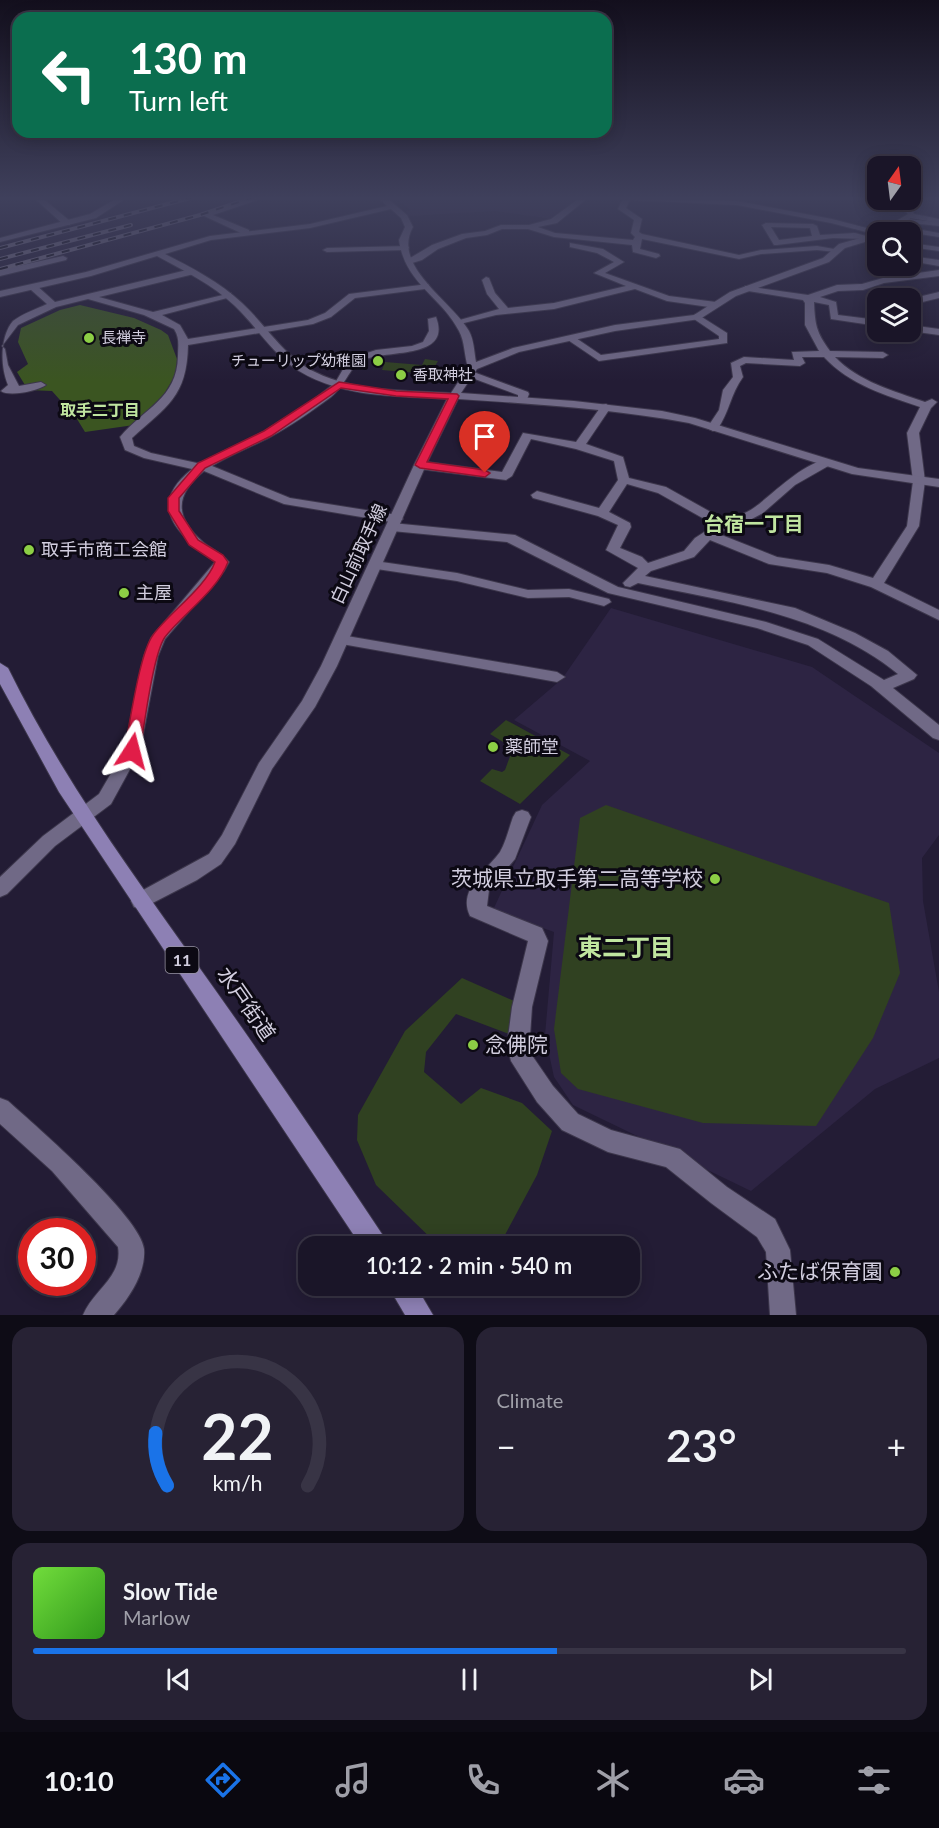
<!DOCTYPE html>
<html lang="en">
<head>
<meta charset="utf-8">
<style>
	:root { --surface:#1a1528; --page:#272234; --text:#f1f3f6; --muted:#9f9fa8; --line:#383445; --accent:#1a73e8 }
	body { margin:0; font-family:Lato,"Noto Sans JP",sans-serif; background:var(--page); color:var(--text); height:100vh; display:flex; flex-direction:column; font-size:22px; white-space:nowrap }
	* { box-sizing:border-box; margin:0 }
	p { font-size:20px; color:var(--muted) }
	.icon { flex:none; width:33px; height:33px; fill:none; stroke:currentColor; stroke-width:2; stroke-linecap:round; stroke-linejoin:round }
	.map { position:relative; height:1315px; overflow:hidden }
	.sheet { display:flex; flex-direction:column; gap:12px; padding:12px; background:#0e0c16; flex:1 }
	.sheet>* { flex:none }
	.guide { position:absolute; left:12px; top:12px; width:600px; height:126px; border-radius:18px; box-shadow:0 3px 15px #0003,0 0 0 2px var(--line); background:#0b6e4f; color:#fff; overflow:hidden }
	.needle { width:39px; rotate:14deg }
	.fabs { position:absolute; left:867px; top:156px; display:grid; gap:12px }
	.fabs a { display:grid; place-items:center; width:54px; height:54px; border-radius:12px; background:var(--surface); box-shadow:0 3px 15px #0003,0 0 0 2px var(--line); font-size:30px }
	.speed { position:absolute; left:18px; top:1218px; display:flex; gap:12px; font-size:30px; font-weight:700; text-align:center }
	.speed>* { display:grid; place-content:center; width:78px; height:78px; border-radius:50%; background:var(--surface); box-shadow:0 3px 15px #0003,0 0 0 2px var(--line); line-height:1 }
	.speed .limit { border:9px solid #d22; background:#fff; color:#111 }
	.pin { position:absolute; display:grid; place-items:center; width:51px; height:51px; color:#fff; margin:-62px -26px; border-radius:50% 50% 50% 0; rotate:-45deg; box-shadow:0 0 6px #0007 }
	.pin .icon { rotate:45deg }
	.me { position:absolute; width:66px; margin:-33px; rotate:9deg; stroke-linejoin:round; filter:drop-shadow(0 0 4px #0008) }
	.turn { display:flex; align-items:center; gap:21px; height:126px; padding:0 18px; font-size:27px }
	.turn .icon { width:78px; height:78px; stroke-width:2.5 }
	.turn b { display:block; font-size:42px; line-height:51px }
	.big { font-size:45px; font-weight:600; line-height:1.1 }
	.sheet .card { flex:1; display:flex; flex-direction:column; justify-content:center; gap:9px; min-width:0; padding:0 21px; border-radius:18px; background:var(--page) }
	.sheet .dial { align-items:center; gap:0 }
	.dial svg { height:156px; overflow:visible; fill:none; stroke:var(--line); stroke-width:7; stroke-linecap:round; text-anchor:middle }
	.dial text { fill:var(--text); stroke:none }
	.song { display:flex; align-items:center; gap:18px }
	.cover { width:72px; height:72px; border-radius:9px; background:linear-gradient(135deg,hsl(100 70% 55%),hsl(110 70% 35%)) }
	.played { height:6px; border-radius:3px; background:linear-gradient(90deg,var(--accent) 60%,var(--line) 60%) }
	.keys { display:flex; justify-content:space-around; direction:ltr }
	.heat { display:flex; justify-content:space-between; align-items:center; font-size:33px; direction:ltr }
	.sheet .tiles { flex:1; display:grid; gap:12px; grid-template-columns:1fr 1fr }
	.card:last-child { grid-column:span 2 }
	.trip { position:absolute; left:298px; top:1236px; width:342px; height:60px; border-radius:18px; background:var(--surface); box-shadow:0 3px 15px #0003,0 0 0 2px var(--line); font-weight:600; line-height:60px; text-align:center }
	.dock { display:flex; height:96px; justify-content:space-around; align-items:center; background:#0a0810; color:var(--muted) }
	.dock .icon { width:42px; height:42px }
	.dock .active { color:var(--accent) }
	.dock b { font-size:27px; color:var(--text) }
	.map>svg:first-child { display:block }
	.built { fill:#2d2443 }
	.green { fill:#304121 }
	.forest { fill:#3b5521 }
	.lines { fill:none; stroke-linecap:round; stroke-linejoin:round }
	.street-casing { stroke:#3c364b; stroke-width:2 }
	.secondary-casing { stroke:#3c364b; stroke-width:2 }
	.primary-casing { stroke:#3c364b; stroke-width:2 }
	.street { fill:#706986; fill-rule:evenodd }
	.secondary { fill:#706986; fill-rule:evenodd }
	.primary { fill:#8d80b4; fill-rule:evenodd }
	.rail-casing { stroke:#756f84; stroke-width:4 }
	.rail { stroke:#0c0913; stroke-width:2; stroke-dasharray:8; stroke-linecap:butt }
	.route { fill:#e11d48; stroke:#92132f; stroke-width:1.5 }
	.poi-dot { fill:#8cce45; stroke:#0c0913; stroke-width:2 }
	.labels { text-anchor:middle; stroke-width:6; stroke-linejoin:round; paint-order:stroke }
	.far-poi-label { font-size:15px; fill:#d2cedf; stroke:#0c0913; text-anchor:start }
	.far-neighbourhood-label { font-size:16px; font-weight:bold; fill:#c0e5a0; stroke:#0c0913 }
	.shield { fill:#0c0913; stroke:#9793a2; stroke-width:1.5 }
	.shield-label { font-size:16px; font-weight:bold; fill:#d2cedf }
	.poi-label { font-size:18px; fill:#d2cedf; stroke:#0c0913; text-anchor:start }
	.street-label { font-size:18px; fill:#d2cedf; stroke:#0c0913 }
	.neighbourhood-label { font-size:20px; font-weight:bold; fill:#c0e5a0; stroke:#0c0913 }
	.near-poi-label { font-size:21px; fill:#d2cedf; stroke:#0c0913; text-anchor:end }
	.near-street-label { font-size:21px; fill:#d2cedf; stroke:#0c0913 }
	.near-neighbourhood-label { font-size:24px; font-weight:bold; fill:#c0e5a0; stroke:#0c0913 }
</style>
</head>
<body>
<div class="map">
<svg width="939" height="1315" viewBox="0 0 939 1315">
	<rect width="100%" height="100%" fill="#231c35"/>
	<g class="built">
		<polygon points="394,197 583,197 552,219 495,211 408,216 406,211 411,210"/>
		<polygon points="611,608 812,667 939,753 939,835 922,858 923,901 939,992 939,1058 875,1089 751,1191 573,1105 554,1077 545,1035 554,932 493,910 542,805 590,761 514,720 562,679"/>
	</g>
	<g class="green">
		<polygon points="425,359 438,361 430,374 382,370 385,362 422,365"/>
		<polygon points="506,720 570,755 520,804 480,781 492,769 502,772 505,770 513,748 490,734"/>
		<polygon points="606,805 889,903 900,973 873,1038 816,1126 703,1123 578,1089 561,1073 554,1029 580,818"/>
		<polygon points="462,978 514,1001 509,1034 456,1014 426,1052 424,1072 461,1104 481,1088 522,1103 552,1131 537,1175 499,1246 439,1246 376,1185 357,1140 358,1115 405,1031"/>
	</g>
	<polygon class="forest" points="80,305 134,318 161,330 168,335 177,359 176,374 164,394 134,425 85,432 77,419 52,391 28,390 17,372 28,364 18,342 21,328 60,310"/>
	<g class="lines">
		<defs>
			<g id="street">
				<polygon points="33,197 41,197 70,221 70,225 64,225"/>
				<polygon points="255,197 266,197 213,215 249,230 249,234 243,234 202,215"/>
				<polygon points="581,197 589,197 557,223 538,227 555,233 633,240 635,237 631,233 634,220 618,209 622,200 602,197 737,201 832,219 882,232 878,232 878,235 831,223 737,205 630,200 626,208 642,219 639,232 642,234 739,255 761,250 817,246 840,250 836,252 817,250 761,254 739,259 642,239 640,249 659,254 660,256 656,258 633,252 632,245 554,237 528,229 502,229 487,235 466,238 438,249 422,260 409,264 405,261 432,245 462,234 485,231 501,225 529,225 551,219"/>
				<polygon points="910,198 914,215 910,217 903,208 906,200"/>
				<polygon points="906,219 939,222 939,226 911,223 905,227 939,233 939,237 900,231 889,232"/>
				<path d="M766 223 813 224 817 226 820 235 855 233 870 237 866 239 833 238 777 245H774L762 225ZM771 227 810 228 812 236 779 240Z"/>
				<polygon points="875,241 878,241 878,255 868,251"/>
				<polygon points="570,243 603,249 624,262 605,273 669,296 716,302 721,305 716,308 667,301 635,289 554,309 496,315 456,325 456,321 499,309 487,294 482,280 486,277 489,278 495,293 508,308 554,303 626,286 594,273 614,262 597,253 570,247"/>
				<polygon points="910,243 939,247 939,251 910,247"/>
				<polygon points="408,246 409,248 405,250 327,252 323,250 327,248"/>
				<polygon points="63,256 67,258 66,260 0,276 0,270"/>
				<polygon points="910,256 939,260 939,266 910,261"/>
				<path d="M191 269 194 270V274L99 297 153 312 231 293V297L162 315 180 325 188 339 308 320 325 313 349 294 428 284 429 286 425 289 355 298 331 317 313 324 188 345C187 397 167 406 132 438L134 446 151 453 197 463 202 462 263 432 313 400 335 383 349 359 376 350 412 346 423 342 429 331 428 319 436 317C453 362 382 348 359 362 351 367 344 387 331 397 312 411 291 426 270 437 251 447 230 455 212 466L290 498 397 515 403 519 397 523 284 504 204 471C176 494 173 516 203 542 211 549 222 553 229 562L224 571 165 639 158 656 140 751 111 804 55 846 7 894 0 897V877L43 836 99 794 124 751 144 656 151 638 215 562C180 536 144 507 192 469L144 458 125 450 120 437C144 408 177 399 178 356 178 346 180 338 174 329L144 315 88 299 56 307 18 325 2 346 5 349 8 365 19 386 41 382 46 385C38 391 9 397 1 391L8 385C0 366 0 336 13 321 22 314 36 309 47 304L30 289V285H36L55 302Z"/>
				<path d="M939 270V276L884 283 863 290 838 291 820 297 836 302 838 315 878 320V326L831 319 829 305 814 302C815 324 816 332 830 351L883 352 888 355 883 358 835 357C859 382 894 391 925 402L932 399 937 402 931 408 919 433 925 481 919 526 884 583 939 610V620L871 587 827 573 769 564 710 540 694 557 651 571 645 576 795 608 855 633 888 651 917 675 914 679 893 688 939 725V740L933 738 871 686 808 645 757 628 608 593 507 542 392 531 386 527 392 523 515 535 618 587 766 622 818 639 884 680 898 674C824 614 728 602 638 583L630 587 625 586 623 583 638 568 606 550 618 525 598 516 533 498 531 495 537 491 599 508 618 480 614 461 576 449 531 439 512 476 506 480 420 469 414 465 420 461 502 472 523 433 576 442 602 405 606 404 611 407 586 444 623 457 629 478 666 487 725 520C736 517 747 513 755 507 772 495 810 456 830 461V465L795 485 763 513 746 522 730 527 719 534 777 557 829 565 873 578 907 526 913 481 907 433 920 407C885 395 850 385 824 357H802L805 363 800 366 746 363 740 366 743 377C730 395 730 411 717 430L713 431 707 428 719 410 723 390 733 377 731 363 744 357 794 360 792 352 819 351 805 325V303L803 300 748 291 745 290V286L808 295 837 285 862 284 883 278ZM627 484 658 493 715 525 695 538 684 551 648 563 642 557 620 548 631 527 630 523 609 512Z"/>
				<polygon points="939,292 939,298 910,305 910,299"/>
				<polygon points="697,314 727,333 727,343 599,361 565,338 573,336 601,355 719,339 719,336 694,319 694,315"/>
				<polygon points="910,325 939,329 939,335 910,331"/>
				<polygon points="468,370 528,392 529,394 526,402 518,402 518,395 464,375 463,373"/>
				<polygon points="375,561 457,573 528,590 569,589 609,599 611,602 604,606 569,597 528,598 457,581 370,568 368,565"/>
				<polygon points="341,635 557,672 565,677 557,682 336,643 334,640 336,637"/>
				<path d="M522 810 528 812 531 817 515 859 489 890 487 906 542 928 548 941 532 1007 529 1051 553 1086 578 1114 611 1130 680 1149 727 1187 775 1219 790 1250 796 1315H770L766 1252 757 1237 711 1203 666 1167 608 1152 562 1130 537 1102 511 1061 507 1045 512 1007 528 941 470 916C457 890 487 870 500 852 506 842 509 828 513 817L516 812Z"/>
				<path d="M0 1098 8 1101C36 1126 141 1217 144 1249 146 1273 129 1298 114 1315H83C93 1290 123 1277 118 1247L52 1171 0 1124Z"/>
			</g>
			<g id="secondary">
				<polygon points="119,197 128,197 96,218 0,242 0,238 90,214"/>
				<path d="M378 197H386L407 215 413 227C391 266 452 301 469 331 474 340 474 351 476 362L513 348 615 325 694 315 730 292 823 258 839 244 878 233V238L845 248 829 262 736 296 700 319 615 331 519 352 477 369 461 393 574 401 662 411 695 418 858 468 939 479V487L852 474 689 423C613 409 535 404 458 399L426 465 337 666 315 707 272 769 235 844 221 864 197 880 141 909 134 907 131 901 134 895 209 854 222 835 259 763 302 701 321 666 414 465 447 399C398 396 343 398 299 371 273 355 257 327 235 306 212 284 184 271 157 256L91 276 0 297V291L86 272 210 236 310 224 387 206ZM391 209 401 218 405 227 399 240C405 284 441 296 459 331 465 342 464 355 468 367L451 393C406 390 357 393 315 372 284 357 267 326 242 303 220 282 192 268 165 254L211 240 310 228Z"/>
				<polygon points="910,213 939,219 939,223 911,218 886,232 877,232"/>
			</g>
			<g id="primary">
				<path d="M0 663 8 668C61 776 131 872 201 970 264 1058 324 1147 384 1237L387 1246H361L59 792 0 684Z"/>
				<polygon points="388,1286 416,1286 433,1315 405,1315"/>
			</g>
		</defs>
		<use href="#street" class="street-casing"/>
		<use href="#secondary" class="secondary-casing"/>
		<use href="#primary" class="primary-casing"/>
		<use href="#street" class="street"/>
		<use href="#secondary" class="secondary"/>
		<use href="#primary" class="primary"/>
		<defs>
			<g id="rail">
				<polyline points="0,248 194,197"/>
				<polyline points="0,259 131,225"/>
				<polyline points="0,269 200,215 254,197"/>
			</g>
		</defs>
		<use href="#rail" class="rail-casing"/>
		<use href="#rail" class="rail"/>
	</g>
	<linearGradient id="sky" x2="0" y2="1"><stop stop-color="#130f1d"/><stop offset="0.52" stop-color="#3f405c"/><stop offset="1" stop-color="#3f405c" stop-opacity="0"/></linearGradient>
	<rect width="939" height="381" fill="url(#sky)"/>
	<path class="route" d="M339 382 396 391 457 394 459 396 427 462 485 470 490 473 485 477 420 468 415 465 448 399 396 396 341 388 271 436 205 468 179 498V511L198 540 223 555 228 562C218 590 183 614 165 637 153 654 144 727 140 751L137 755H127L124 751C130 725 139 654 153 635 169 613 206 587 215 562L189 545 168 511V498L198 463 264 431Z"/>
	<g class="poi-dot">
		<circle cx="89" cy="338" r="6"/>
		<circle cx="378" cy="361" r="6"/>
		<circle cx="401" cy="375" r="6"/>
		<circle cx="29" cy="550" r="6"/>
		<circle cx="124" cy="593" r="6"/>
		<circle cx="493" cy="747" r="6"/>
		<circle cx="715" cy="879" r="6"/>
		<circle cx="473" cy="1045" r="6"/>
		<circle cx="895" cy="1272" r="6"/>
	</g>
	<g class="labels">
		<g class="far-poi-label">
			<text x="101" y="343">長禅寺</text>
			<text x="366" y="366" text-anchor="end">チューリップ幼稚園</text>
			<text x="413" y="380">香取神社</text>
		</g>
		<g class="far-neighbourhood-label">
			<text x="100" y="416">取手二丁目</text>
		</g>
		<rect class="shield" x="165.5" y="947" width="33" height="26" rx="4.5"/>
		<g class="shield-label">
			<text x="182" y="966">11</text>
		</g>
		<g class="poi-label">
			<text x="41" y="556">取手市商工会館</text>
			<text x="136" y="599">主屋</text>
			<text x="505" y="753">薬師堂</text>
		</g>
		<g class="street-label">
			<text transform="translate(359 554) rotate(-65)" y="6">白山前取手線</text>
		</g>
		<g class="neighbourhood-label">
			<text x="754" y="531">台宿一丁目</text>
		</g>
		<g class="near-poi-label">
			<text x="703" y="886">茨城県立取手第二高等学校</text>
			<text x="485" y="1052" text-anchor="start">念佛院</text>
			<text x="883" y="1279">ふたば保育園</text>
		</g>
		<g class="near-street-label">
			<text transform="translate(246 1004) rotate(55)" y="7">水戸街道</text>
		</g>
		<g class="near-neighbourhood-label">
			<text x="626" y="956">東二丁目</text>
		</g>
	</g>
</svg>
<div class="fabs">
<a><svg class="needle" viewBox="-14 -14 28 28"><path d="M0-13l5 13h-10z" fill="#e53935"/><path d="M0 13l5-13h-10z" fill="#9f9fa8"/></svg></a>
<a><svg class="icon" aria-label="search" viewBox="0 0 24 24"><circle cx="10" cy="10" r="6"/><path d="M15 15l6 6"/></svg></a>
<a><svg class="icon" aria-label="layers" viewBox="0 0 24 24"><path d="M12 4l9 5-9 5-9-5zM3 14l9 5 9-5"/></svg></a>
</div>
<div class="speed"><div class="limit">30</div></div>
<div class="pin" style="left:485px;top:473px;background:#d93025"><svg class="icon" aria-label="arrive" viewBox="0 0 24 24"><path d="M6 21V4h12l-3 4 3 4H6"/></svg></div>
<svg class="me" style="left:132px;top:751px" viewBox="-20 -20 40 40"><path d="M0-17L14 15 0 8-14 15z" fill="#e11d48" stroke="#fff" stroke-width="4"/></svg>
<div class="trip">10:12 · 2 min · 540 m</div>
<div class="guide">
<div class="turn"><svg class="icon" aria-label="left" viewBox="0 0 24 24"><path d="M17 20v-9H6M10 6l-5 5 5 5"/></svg><div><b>130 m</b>Turn left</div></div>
</div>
</div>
<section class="sheet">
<div class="tiles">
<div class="card dial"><svg viewBox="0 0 100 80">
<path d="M14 69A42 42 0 1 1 86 69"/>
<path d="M14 69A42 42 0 0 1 8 42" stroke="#1a73e8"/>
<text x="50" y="56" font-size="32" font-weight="700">22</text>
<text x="50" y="72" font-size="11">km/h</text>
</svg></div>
<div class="card"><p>Climate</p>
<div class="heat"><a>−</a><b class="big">23°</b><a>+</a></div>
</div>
<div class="card">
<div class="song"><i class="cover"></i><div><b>Slow Tide</b><p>Marlow</p></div></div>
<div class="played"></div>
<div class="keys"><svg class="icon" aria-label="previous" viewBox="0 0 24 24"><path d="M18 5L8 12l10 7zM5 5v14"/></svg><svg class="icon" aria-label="pause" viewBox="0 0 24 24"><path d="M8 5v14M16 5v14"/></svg><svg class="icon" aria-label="next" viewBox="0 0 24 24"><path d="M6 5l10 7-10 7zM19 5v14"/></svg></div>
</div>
</div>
</section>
<nav class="dock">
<b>10:10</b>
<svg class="icon active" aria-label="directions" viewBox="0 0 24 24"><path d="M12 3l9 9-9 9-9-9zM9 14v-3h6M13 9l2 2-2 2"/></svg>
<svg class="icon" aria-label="music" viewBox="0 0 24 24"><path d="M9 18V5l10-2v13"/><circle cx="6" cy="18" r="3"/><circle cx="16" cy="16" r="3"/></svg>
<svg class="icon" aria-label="phone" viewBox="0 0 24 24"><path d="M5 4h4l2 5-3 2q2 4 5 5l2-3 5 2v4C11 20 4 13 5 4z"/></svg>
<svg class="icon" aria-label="climate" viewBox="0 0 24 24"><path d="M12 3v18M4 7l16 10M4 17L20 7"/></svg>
<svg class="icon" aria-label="car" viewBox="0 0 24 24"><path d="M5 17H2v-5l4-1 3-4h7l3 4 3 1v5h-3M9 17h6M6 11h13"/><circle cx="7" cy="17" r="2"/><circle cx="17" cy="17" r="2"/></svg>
<svg class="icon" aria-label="filters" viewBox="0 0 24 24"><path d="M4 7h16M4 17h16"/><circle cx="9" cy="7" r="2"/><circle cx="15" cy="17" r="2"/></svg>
</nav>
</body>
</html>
